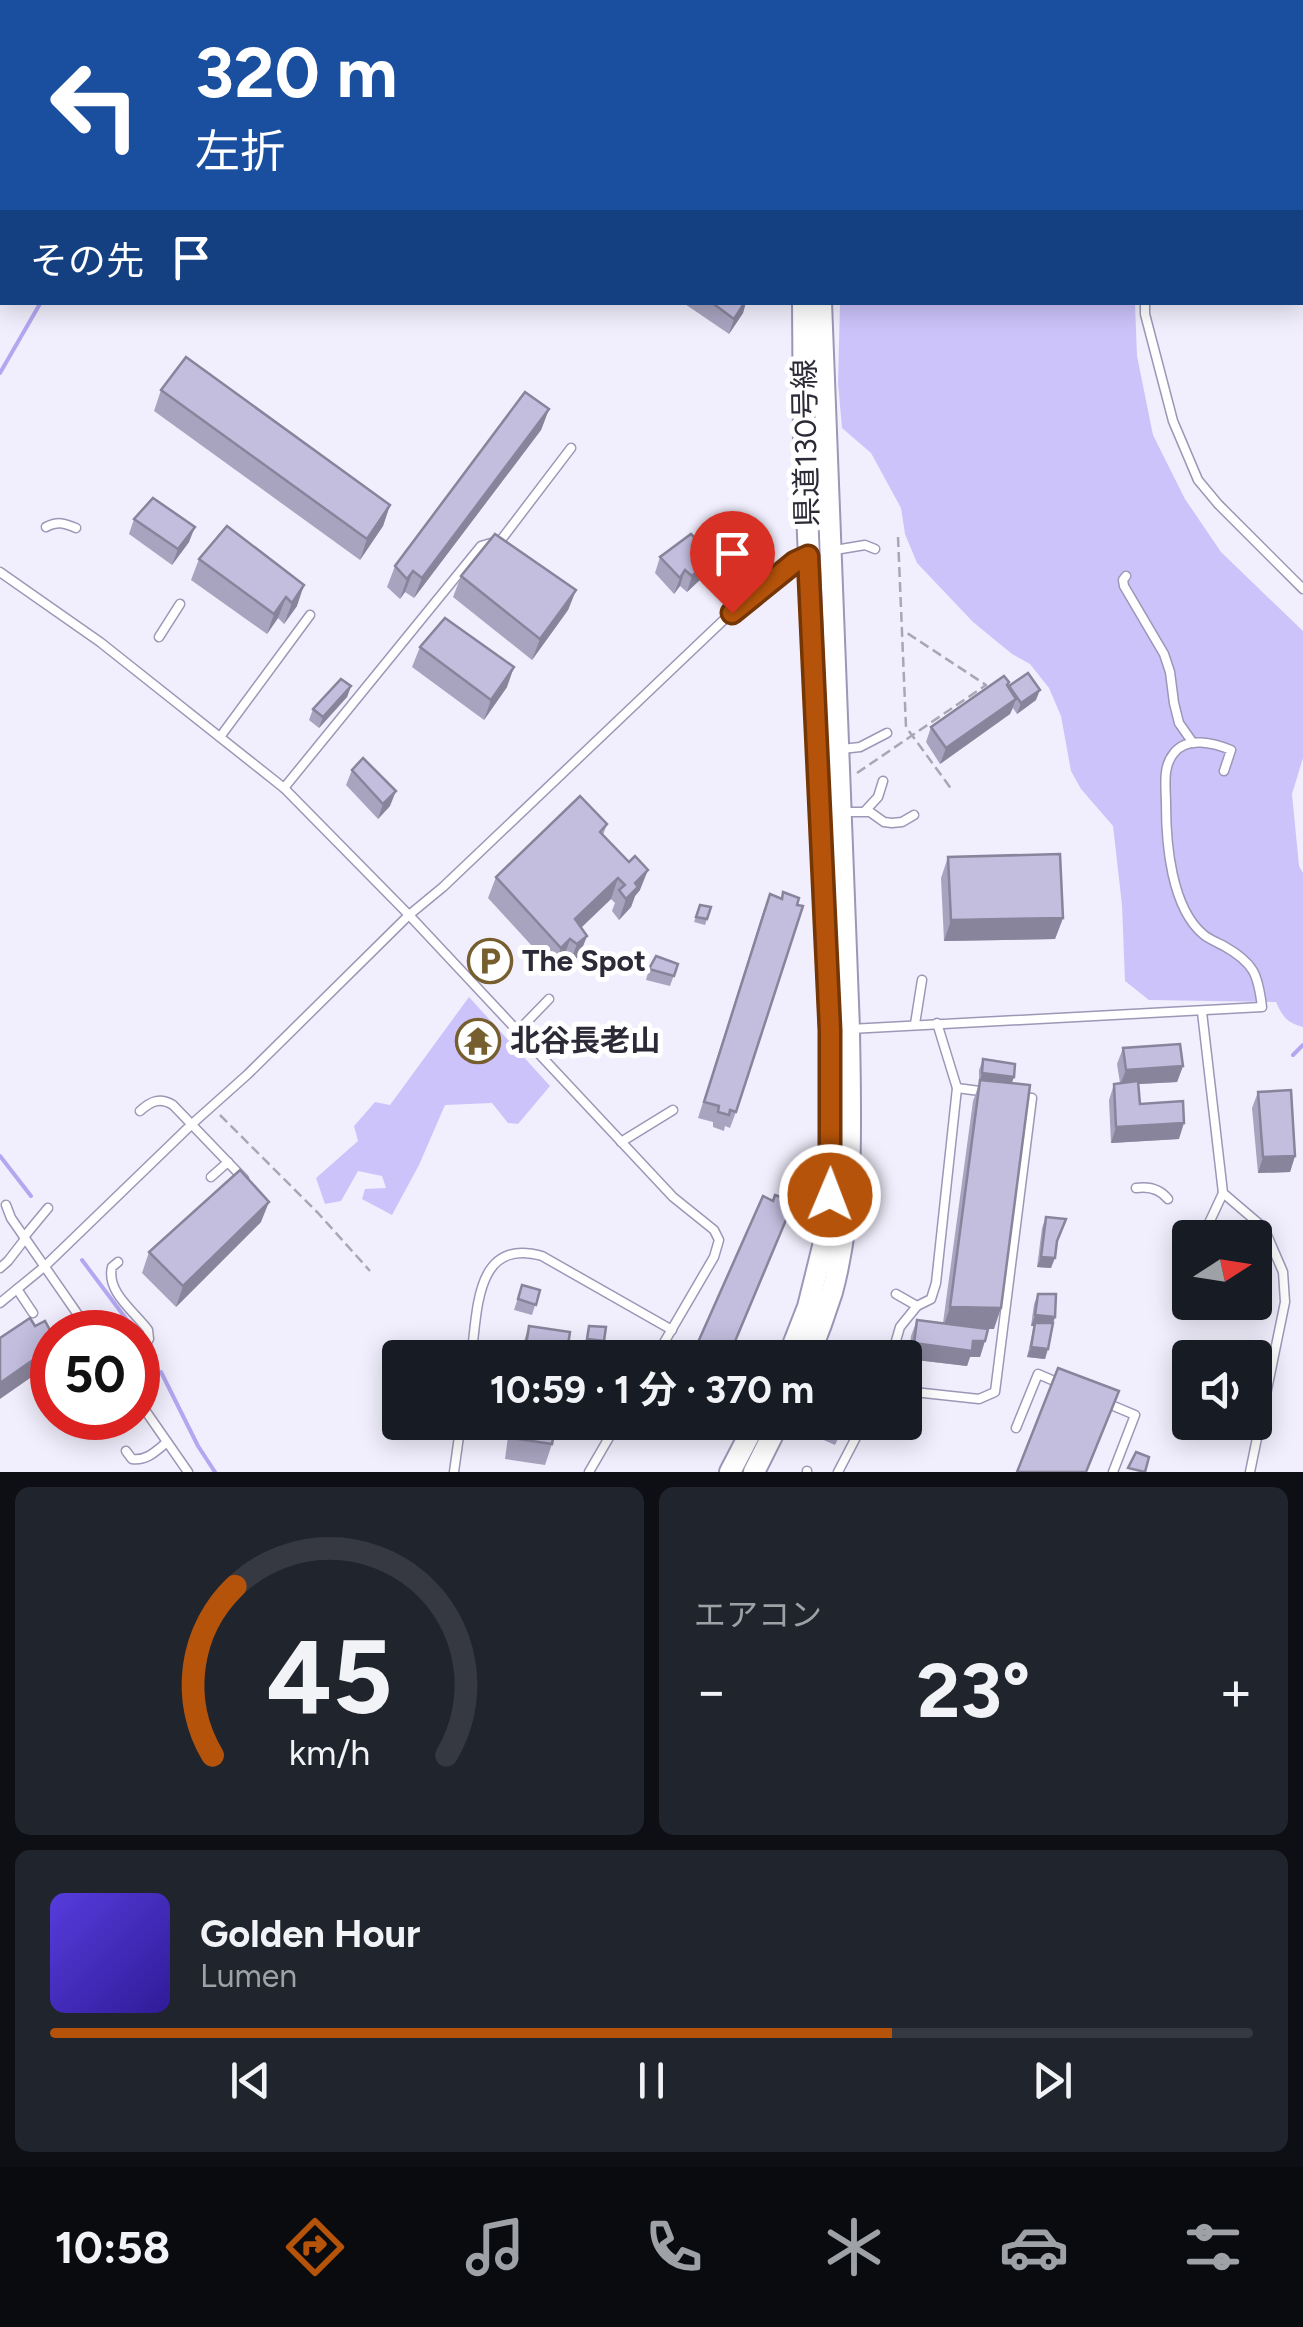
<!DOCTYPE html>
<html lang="ja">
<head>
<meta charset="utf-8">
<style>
	:root { --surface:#171b24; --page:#20242c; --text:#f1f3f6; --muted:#9ea1a6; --line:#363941; --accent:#b45309 }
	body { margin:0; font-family:Figtree,"Noto Sans JP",sans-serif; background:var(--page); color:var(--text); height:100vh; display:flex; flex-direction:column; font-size:38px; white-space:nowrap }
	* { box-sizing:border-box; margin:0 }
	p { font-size:32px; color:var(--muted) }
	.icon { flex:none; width:55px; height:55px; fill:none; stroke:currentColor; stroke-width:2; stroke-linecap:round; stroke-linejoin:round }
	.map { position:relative; height:1472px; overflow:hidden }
	.details { display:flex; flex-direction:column; gap:15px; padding:15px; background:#0d0f14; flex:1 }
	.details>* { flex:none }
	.hud { position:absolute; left:0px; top:0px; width:1305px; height:305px; box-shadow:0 5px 25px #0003; background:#1a4fa0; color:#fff; overflow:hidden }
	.needle { width:65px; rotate:78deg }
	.controls { position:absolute; left:1172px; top:1220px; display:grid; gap:20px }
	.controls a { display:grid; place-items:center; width:100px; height:100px; border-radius:10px; background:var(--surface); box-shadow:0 5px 25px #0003; font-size:50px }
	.speed { position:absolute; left:30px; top:1310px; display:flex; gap:20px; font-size:50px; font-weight:700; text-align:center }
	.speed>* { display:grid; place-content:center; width:130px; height:130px; border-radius:50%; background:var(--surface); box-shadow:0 5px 25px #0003; line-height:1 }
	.speed .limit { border:15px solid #d22; background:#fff; color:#111 }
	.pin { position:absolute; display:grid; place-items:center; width:85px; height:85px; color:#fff; margin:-102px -42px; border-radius:50% 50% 50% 0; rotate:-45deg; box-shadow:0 0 10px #0007 }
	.pin .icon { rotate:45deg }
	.me { position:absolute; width:110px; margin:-55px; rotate:1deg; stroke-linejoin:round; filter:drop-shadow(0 0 8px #0008) }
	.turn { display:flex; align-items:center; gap:35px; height:210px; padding:0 30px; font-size:45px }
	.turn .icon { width:130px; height:130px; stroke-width:2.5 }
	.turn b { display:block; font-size:70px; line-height:85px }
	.then { display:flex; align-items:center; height:95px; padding:0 30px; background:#0003; gap:20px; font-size:38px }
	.big { font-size:75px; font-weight:700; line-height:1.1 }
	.details .widget { flex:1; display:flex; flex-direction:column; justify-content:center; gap:15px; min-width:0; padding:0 35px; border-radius:15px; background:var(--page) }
	.details .dial { align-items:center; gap:0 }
	.dial svg { height:260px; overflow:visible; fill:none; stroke:var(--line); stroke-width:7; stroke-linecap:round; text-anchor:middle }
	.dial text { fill:var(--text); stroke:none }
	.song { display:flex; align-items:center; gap:30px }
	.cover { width:120px; height:120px; border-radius:15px; background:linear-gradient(135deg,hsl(250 70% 55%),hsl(250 70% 35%)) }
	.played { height:10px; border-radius:5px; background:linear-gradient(90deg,var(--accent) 70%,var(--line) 70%) }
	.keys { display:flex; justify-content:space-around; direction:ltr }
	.heat { display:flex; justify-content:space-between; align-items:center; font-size:55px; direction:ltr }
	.details .tiles { flex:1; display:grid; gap:15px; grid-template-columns:1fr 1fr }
	.widget:last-child { grid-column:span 2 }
	.trip { position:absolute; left:382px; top:1340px; width:540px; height:100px; border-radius:10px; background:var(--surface); box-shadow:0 5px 25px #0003; font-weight:700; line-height:100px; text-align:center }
	.dock { display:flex; height:160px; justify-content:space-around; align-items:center; background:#090b0e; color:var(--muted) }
	.dock .icon { width:70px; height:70px }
	.dock .current { color:var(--accent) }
	.dock b { font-size:45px; color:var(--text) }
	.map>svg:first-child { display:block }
	.green { fill:#cdc3fb }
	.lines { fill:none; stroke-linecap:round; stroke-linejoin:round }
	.stream { stroke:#b5a6f1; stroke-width:4 }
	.river { stroke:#b5a6f1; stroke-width:25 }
	.service-casing { stroke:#9c97b7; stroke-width:11 }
	.minor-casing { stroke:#9c97b7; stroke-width:19 }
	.tertiary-casing { stroke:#9c97b7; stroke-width:21 }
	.secondary-casing { stroke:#9c97b7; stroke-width:24 }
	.trunk-casing { stroke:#9c97b7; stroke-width:29 }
	.path { stroke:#a9a7b5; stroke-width:2.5; stroke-dasharray:10 5; stroke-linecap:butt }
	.service { stroke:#fff; stroke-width:8 }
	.minor { stroke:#fff; stroke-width:15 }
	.tertiary { stroke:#fff; stroke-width:18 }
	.secondary { stroke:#fff; stroke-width:20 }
	.trunk { stroke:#fff; stroke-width:25 }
	.wall { fill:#a8a3bf }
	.shaded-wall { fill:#88849b }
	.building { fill:#c3bdde; stroke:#88849b; stroke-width:2.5 }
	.route-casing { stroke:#753606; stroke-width:25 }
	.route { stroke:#b45309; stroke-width:18 }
	.labels { text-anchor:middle; stroke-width:10; stroke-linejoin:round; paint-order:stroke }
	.street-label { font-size:30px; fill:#2d2a37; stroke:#fff }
	.poi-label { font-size:30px; font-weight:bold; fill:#2d2a37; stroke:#fff; text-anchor:start }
</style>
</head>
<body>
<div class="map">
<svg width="1303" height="1472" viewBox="0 0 1303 1472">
	<rect width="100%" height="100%" fill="#f1effd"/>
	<g class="green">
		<path d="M840 303H1135L1137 356 1153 435 1185 499 1221 552 1303 631V758L1292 794 1299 866 1303 873V1027C1287 1023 1282 1016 1276 1002L1149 1000 1125 981 1122 905 1113 826 1081 789 1071 771 1061 716 1049 688 1030 664 1012 654 973 622 917 563 905 534 901 508 871 453 842 428 838 383Z"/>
		<polygon points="469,997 550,1086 518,1124 508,1123 492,1103 445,1105 419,1165 392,1215 362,1199 365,1189 386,1188 382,1176 358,1171 341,1201 325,1204 316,1178 358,1141 354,1126 375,1102 390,1105"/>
	</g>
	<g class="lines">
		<g class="stream">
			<polyline points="173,2 174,0"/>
			<polyline points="0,373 41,302"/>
			<polyline points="1293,1055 1303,1045"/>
			<polyline points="0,1156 31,1196"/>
			<polyline points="82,1260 136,1332"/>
			<polyline points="161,1372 198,1446 215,1472"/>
		</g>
		<g class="river">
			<polyline points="1237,0 1239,2"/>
			<polyline points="1302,104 1303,104"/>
		</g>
		<defs>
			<g id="service">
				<polyline points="639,0 640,2"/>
				<polyline points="658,0 658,2"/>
				<polyline points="1145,302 1145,314 1173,421 1198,480 1218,504 1303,589"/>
				<path d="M46 527C58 521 64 523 76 528"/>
				<polyline points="835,550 865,545 875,549"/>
				<polyline points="0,572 100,642 284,788 409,915 673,1197 714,1230 719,1240 714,1257 655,1358"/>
				<polyline points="1126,576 1123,580 1124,586 1164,654 1170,672 1174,703 1179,723 1193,743"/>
				<polyline points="159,637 180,604"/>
				<polyline points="220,737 310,615"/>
				<polyline points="842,749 860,747 887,733"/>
				<polyline points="284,788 481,546 501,540 571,448"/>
				<polyline points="865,811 878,797 883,781"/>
				<polyline points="844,812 870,812 884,822 892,823 902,822 914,815"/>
				<polyline points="1202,1012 1223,1193 1264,1228 1283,1272 1285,1302 1250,1472"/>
				<polyline points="915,1024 922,980"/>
				<path d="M850 1029 1262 1007C1258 974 1254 963 1224 946 1218 943 1209 939 1204 935 1171 908 1166 843 1166 804 1166 787 1162 767 1174 753 1187 736 1214 743 1231 750L1224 771"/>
				<polyline points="517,1032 549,999"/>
				<polyline points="957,1088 987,1092"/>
				<path d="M140 1111C151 1101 160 1097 173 1105L244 1179"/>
				<polyline points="621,1142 673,1110"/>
				<polyline points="211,1177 228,1162"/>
				<path d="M1136 1188C1149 1186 1160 1189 1168 1199"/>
				<polyline points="6,1205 11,1218 90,1332"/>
				<polyline points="24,1237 48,1208"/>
				<polyline points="1202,1238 1223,1193"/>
				<path d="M118 1262 112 1267C106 1292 134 1311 148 1330L149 1339 138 1353"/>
				<polyline points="0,1268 8,1261 25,1239"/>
				<polyline points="17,1289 33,1313"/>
				<polyline points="896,1294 917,1306 931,1299 936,1283 957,1088 937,1023"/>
				<polyline points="0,1303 44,1267 192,1124 248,1074 409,915 443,887 731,613 795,562 807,557"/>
				<path d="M471 1358C478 1312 474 1237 542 1256L672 1330"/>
				<polyline points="891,1358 900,1327 917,1306"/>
				<polyline points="905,1391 979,1399 995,1392 1032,1098 1020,1097"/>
				<polyline points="138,1400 188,1472"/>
				<polyline points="1104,1402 1135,1415 1113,1472"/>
				<polyline points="1016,1428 1038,1374 1059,1383"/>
				<path d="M126 1451 132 1459C147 1461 156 1451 167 1442"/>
				<polyline points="454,1472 461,1422"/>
				<polyline points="589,1472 618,1422"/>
				<polyline points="807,1472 807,1471"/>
				<polyline points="838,1472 864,1422"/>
			</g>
			<g id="minor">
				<polyline points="1262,0 1263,2"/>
				<polyline points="1302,66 1303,67"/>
			</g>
			<polyline id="tertiary" points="797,0 797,2"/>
			<g id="secondary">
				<polyline points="788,1358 808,1307 828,1226 832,1133 830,1030 804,445 803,302"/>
				<path d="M808 1358C817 1336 825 1314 832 1292 855 1206 850 1116 849 1029L821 302"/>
				<polyline points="730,1472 756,1422"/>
				<polyline points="754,1472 779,1422"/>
			</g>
			<g id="trunk">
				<polyline points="46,0 56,2"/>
				<polyline points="1003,2 1007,0"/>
				<polyline points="1049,2 1052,0"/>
				<polyline points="0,13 2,13"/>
			</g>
		</defs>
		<use href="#service" class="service-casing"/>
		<use href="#minor" class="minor-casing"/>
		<use href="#tertiary" class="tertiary-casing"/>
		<use href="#secondary" class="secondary-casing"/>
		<use href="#trunk" class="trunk-casing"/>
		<g class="path">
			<polyline points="160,2 161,0"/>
			<polyline points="513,2 513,0"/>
			<polyline points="898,537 906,727 952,790"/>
			<polyline points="857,773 986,685 904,631"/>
			<polyline points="220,1115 318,1213 370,1271"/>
		</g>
		<use href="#service" class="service"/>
		<use href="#minor" class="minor"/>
		<use href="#tertiary" class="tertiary"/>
		<use href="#secondary" class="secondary"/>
		<use href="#trunk" class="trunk"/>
	</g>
	<g class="wall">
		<polygon points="682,302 746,302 743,313 729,334"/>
		<polygon points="161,390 390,505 383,526 360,560 154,411"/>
		<polygon points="549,409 541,430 414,598 405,592 400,599 387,587 395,566"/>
		<polygon points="134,519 189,542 172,565 129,534"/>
		<polygon points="227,526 297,606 284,624 278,618 267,634 191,580 199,559"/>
		<polygon points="660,557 708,562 702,578 687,592 680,586 674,594 655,573"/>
		<polygon points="461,576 576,590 568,610 532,660 453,597"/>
		<polygon points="420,647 507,687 484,720 412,667"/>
		<polygon points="351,686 347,697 319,728 309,720 313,709"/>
		<polygon points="1007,686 1036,700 1017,714 1013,708 1010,714 940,764 926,742 931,727"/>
		<polygon points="352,770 390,806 378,819 346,785"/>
		<polygon points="607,824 603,835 640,890 635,896 631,907 619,920 612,911 615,903 611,899 581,928 587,936 579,956 569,965 563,960 553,969 488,898 496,877"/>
		<polygon points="948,857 1063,918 1055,939 944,941 941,878"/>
		<polygon points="783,892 736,1112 730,1128 725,1126 724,1131 713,1127 713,1122 698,1118 764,909 781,898"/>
		<polygon points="700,905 711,907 705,925 694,922"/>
		<polygon points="678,964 670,986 646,980 649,969"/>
		<polygon points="1123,1048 1183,1066 1177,1082 1138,1084 1140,1104 1179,1139 1111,1143 1109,1100 1114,1084 1120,1083 1117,1064"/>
		<polygon points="983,1059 1014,1077 1011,1083 994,1329 988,1329 980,1357 970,1357 967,1366 908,1359 911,1336 917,1320 943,1323 973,1101 979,1084 979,1070"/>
		<polygon points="1258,1092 1295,1156 1290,1172 1258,1173 1252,1108"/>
		<polygon points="1046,1217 1057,1242 1051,1268 1037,1267 1042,1228"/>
		<polygon points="261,1222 176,1307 142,1273 149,1252"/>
		<polygon points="522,1285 540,1290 532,1315 514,1310"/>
		<polygon points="1038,1294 1055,1317 1045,1359 1027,1357 1034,1326 1031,1326 1034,1304"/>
		<polygon points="529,1326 566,1358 520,1358 522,1347"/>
		<polygon points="510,1422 556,1422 552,1444 545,1465 505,1459"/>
		<polygon points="811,1422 846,1422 835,1445 808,1433"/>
	</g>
	<g class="shaded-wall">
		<polygon points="913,0 934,0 933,2 907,2"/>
		<polygon points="745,302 746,302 743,313 729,334 734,319"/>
		<polygon points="549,409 541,430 414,598 422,578"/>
		<polygon points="390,505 383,526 360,560 367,539"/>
		<polygon points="195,527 189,542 172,565 178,549"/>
		<polygon points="708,562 702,578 687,592 692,576"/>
		<polygon points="685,570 680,586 674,594 680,578"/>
		<polygon points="413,571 405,592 400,599 407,579"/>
		<polygon points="304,585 297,606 284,624 292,603"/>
		<polygon points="576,590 568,610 532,660 540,639"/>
		<polygon points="286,597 278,618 267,634 274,614"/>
		<polygon points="514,667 507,687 484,720 491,700"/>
		<polygon points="351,686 347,697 319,728 323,717"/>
		<polygon points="1040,690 1036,700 1017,714 1021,703"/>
		<polygon points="1016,699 1010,714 940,764 946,748"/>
		<polygon points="396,791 390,806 378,819 383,804"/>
		<polygon points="648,870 640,890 635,896 631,907 619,920 626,899 635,883"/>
		<polygon points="618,878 611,899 568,940 575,919"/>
		<polygon points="1063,918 1055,939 944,941 951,920"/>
		<polygon points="587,936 579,956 569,965 577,944"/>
		<polygon points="570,939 563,960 553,969 561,948"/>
		<polygon points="1183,1066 1177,1082 1120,1085 1126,1070"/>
		<polygon points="982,1073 1014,1077 1010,1088 979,1084"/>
		<polygon points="1184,1123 1179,1139 1111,1143 1116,1127"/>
		<polygon points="1295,1156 1290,1172 1258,1173 1263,1157"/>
		<polygon points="269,1202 261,1222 176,1307 183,1286"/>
		<polygon points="1041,1257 1055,1258 1051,1268 1037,1267"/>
		<polygon points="950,1307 1001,1308 994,1329 943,1328"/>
		<polygon points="1035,1315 1055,1317 1051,1327 1031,1326"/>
		<polygon points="587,1339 604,1341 601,1351 584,1350"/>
		<polygon points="985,1341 980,1357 970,1357 967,1366 908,1359 914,1343"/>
		<polygon points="52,1342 52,1350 49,1361 45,1362 43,1369 0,1399 0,1383 47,1345"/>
		<polygon points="1031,1347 1048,1349 1045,1359 1027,1357"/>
	</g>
	<g class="building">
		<polygon points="346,0 373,0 372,2 345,2"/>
		<polygon points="485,0 510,0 510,2 484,2"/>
		<rect x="540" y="0" width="15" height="2"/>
		<rect x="569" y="0" width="23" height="2"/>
		<polygon points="860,0 913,0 907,2 860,2"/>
		<polygon points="711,302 745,302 734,319"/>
		<polygon points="186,357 390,505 367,539 161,390"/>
		<polygon points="525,392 549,409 422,578 413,571 407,579 395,566"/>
		<polygon points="153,498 195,527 178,549 134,519"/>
		<polygon points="227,526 304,585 292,603 286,597 274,614 199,559"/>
		<polygon points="495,534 576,590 540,639 461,576"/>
		<polygon points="691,534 705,548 701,553 708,562 692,576 685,570 680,578 660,557"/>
		<polygon points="445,618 514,667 491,700 420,647"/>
		<polygon points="1028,673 1040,690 1021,703 1009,686"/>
		<polygon points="1004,676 1009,682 1007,685 1016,699 946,748 931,727"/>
		<polygon points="341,679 351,686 323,717 313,709"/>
		<polygon points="363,758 396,791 383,804 352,770"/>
		<polygon points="580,796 607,824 600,832 629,862 635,856 648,870 635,883 638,887 626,899 619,890 625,885 618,878 575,919 587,936 577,944 570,939 561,948 496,877"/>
		<polygon points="1060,854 1063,918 951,920 948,857"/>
		<polygon points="783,892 799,898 797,905 803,906 736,1112 730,1110 729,1115 718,1112 719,1106 704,1102 770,894 782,899"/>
		<polygon points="700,905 711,907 707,919 696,917"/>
		<polygon points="656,956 678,964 674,976 649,969"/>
		<polygon points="1180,1044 1183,1066 1126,1070 1123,1048"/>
		<polygon points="983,1059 1015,1064 1014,1077 982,1073"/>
		<polygon points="980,1080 1030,1085 1001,1308 950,1307"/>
		<polygon points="1138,1081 1140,1104 1183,1101 1184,1123 1116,1127 1114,1084"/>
		<polygon points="1291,1090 1295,1156 1263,1157 1258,1092"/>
		<polygon points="240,1170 269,1202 183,1286 149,1252"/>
		<polygon points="775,1195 787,1199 786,1206 791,1208 728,1358 691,1358 763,1196 773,1201"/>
		<polygon points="1046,1217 1066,1219 1057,1241 1055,1258 1041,1257"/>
		<polygon points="522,1285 540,1290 536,1305 518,1299"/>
		<polygon points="1038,1294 1056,1294 1055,1317 1035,1315"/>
		<polygon points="30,1318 35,1326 45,1321 52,1334 52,1342 47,1345 50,1348 0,1383 0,1338"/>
		<polygon points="917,1320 988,1329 985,1341 973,1341 972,1351 914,1343"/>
		<polygon points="1035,1323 1053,1323 1048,1349 1031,1347"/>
		<polygon points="529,1326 570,1332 566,1358 524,1358"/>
		<polygon points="589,1326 606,1327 604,1341 587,1339"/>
		<polygon points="1058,1368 1119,1391 1086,1472 1017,1472"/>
		<polygon points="514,1422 556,1422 552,1444 512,1438"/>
		<polygon points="825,1422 844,1422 841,1430"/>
		<polygon points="1136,1452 1149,1457 1145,1472 1128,1468"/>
	</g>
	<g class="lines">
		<defs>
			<polyline id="route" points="732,613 795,562 808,556 830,1030 830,1195"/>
		</defs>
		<use href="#route" class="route-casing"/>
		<use href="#route" class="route"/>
	</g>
	<defs>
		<symbol id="parking-ring" viewBox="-11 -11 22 22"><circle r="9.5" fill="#fff" stroke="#765e2e" stroke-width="1.5"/><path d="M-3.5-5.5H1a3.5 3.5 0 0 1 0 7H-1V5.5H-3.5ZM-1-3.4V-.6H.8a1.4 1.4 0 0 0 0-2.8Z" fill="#765e2e"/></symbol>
		<symbol id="temple-ring" viewBox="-11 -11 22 22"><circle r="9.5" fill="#fff" stroke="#765e2e" stroke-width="1.5"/><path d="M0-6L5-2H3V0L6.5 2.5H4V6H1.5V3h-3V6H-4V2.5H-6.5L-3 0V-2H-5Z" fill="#765e2e"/></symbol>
	</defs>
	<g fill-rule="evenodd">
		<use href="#parking-ring" x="465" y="936" width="50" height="50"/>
		<use href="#temple-ring" x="453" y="1016" width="50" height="50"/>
	</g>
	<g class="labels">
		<g class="street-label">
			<text transform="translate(806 443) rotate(-91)" y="10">県道130号線</text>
		</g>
		<g class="poi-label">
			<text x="522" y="971">The Spot</text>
			<text x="510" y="1051">北谷長老山</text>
		</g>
	</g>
</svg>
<div class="controls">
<a><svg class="needle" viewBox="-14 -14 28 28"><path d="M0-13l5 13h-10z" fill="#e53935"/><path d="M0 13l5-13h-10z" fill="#9ea1a6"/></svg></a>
<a><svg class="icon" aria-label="sound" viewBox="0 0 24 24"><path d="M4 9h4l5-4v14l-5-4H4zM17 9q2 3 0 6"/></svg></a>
</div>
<div class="speed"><div class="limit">50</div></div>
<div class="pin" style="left:732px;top:613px;background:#d93025"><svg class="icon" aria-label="arrive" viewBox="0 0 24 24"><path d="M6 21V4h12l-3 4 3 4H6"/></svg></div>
<svg class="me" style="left:830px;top:1195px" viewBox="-20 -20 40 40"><circle r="17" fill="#b45309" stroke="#fff" stroke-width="3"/><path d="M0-11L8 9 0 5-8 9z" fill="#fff"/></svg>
<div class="trip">10:59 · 1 分 · 370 m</div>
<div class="hud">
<div class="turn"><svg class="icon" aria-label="left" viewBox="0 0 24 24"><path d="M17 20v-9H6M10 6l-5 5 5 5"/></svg><div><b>320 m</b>左折</div></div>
<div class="then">その先<svg class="icon" aria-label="arrive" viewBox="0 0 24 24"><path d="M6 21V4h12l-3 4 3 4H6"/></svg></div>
</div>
</div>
<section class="details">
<div class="tiles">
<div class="widget dial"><svg viewBox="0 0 100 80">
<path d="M14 69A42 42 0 1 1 86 69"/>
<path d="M14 69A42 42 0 0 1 21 17" stroke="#b45309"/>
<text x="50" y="56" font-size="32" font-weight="700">45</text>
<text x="50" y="72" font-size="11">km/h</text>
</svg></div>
<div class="widget"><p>エアコン</p>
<div class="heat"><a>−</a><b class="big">23°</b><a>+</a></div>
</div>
<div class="widget">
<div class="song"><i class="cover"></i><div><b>Golden Hour</b><p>Lumen</p></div></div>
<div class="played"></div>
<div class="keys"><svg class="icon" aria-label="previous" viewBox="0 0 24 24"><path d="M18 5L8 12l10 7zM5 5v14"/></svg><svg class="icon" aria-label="pause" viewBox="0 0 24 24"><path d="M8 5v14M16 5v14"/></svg><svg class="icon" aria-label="next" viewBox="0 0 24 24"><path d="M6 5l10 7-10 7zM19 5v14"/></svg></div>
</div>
</div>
</section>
<nav class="dock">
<b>10:58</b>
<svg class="icon current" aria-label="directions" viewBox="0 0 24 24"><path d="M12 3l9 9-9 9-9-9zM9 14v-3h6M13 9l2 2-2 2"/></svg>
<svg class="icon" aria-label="music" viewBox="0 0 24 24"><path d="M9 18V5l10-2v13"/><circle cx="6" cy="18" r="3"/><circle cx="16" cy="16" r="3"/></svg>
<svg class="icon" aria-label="phone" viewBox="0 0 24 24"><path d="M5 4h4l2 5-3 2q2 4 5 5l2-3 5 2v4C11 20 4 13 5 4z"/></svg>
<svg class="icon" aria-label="climate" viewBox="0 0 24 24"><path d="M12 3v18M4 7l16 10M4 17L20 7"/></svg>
<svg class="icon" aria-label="car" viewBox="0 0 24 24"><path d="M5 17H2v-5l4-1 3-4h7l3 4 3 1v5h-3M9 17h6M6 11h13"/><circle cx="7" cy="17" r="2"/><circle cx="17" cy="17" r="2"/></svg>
<svg class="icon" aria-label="filters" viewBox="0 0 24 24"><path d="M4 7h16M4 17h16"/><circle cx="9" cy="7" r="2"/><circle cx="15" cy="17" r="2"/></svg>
</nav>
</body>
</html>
